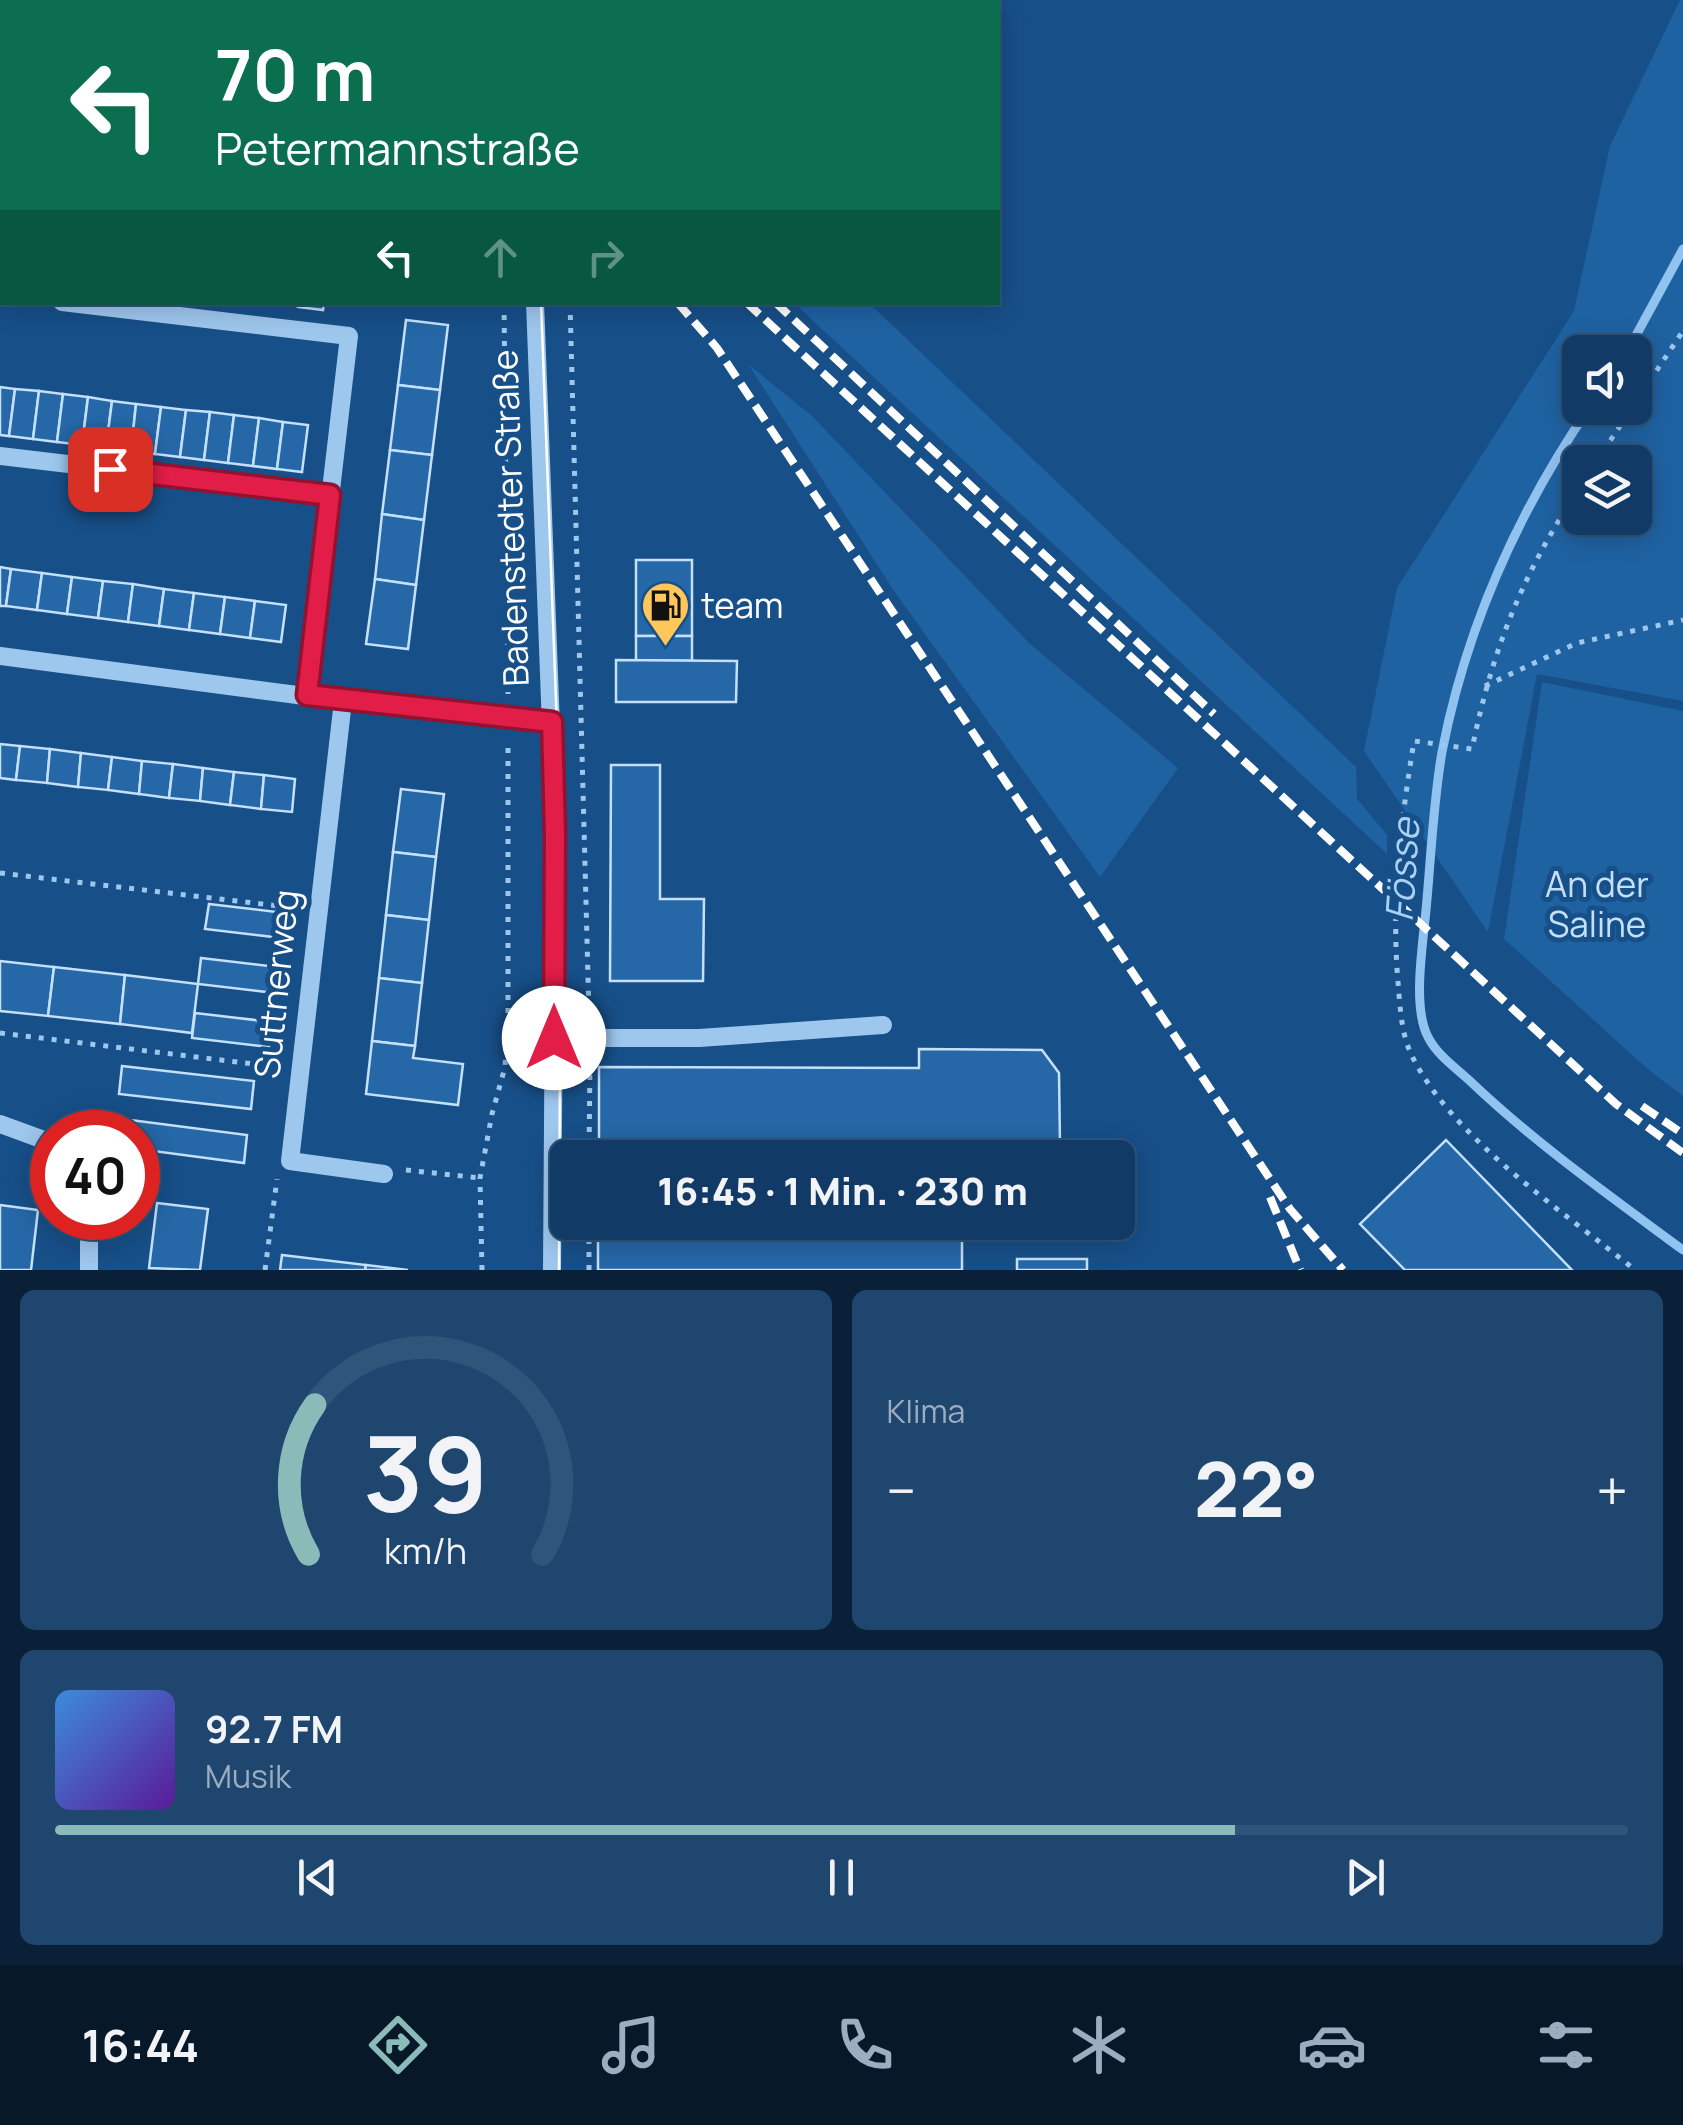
<!DOCTYPE html>
<html lang="de">
<head>
<meta charset="utf-8">
<style>
	:root { --surface:#113b66; --page:#1e466f; --text:#f1f3f6; --muted:#9cadbf; --line:#30557a; --accent:#8bbbb9 }
	body { margin:0; font-family:Manrope,sans-serif; background:var(--page); color:var(--text); height:100vh; display:flex; flex-direction:column; font-size:38px; white-space:nowrap }
	* { box-sizing:border-box; margin:0 }
	p { font-size:32px; color:var(--muted) }
	.icon { flex:none; width:55px; height:55px; fill:none; stroke:currentColor; stroke-width:2; stroke-linecap:round; stroke-linejoin:round }
	.map { position:relative; height:1270px; overflow:hidden }
	.details { display:flex; flex-direction:column; gap:20px; padding:20px; background:#092038; flex:1 }
	.details>* { flex:none }
	.banner { position:absolute; left:0px; top:0px; width:1000px; height:305px; box-shadow:0 5px 25px #0003,0 0 0 2px var(--line); background:#0b6e4f; color:#fff; overflow:hidden }
	.fabs { position:absolute; left:1562px; top:335px; display:grid; gap:20px }
	.fabs a { display:grid; place-items:center; width:90px; height:90px; border-radius:15px; background:var(--surface); box-shadow:0 5px 25px #0003,0 0 0 2px var(--line); font-size:50px }
	.speed { position:absolute; left:30px; top:1110px; display:flex; gap:20px; font-size:50px; font-weight:700; text-align:center }
	.speed>* { display:grid; place-content:center; width:130px; height:130px; border-radius:50%; background:var(--surface); box-shadow:0 5px 25px #0003,0 0 0 2px var(--line); line-height:1 }
	.speed .limit { border:15px solid #d22; background:#fff; color:#111 }
	.pin { position:absolute; display:grid; place-items:center; width:85px; height:85px; color:#fff; margin:-42px; border-radius:20px; box-shadow:0 5px 15px #0006 }
	.me { position:absolute; width:110px; margin:-55px; rotate:0deg; stroke-linejoin:round; filter:drop-shadow(0 0 8px #0008) }
	.turn { display:flex; align-items:center; gap:35px; height:210px; padding:0 50px; font-size:45px }
	.turn .icon { width:130px; height:130px; stroke-width:2.5 }
	.turn b { display:block; font-size:70px; line-height:85px }
	.lanes { display:flex; align-items:center; height:95px; padding:0 50px; background:#0003; justify-content:center; gap:50px; direction:ltr }
	.lanes .off { opacity:.35 }
	.big { font-size:75px; font-weight:800; line-height:1.1 }
	.details .tile { flex:1; display:flex; flex-direction:column; justify-content:center; gap:15px; min-width:0; padding:0 35px; border-radius:15px; background:var(--page) }
	.details .dial { align-items:center; gap:0 }
	.dial svg { height:260px; overflow:visible; fill:none; stroke:var(--line); stroke-width:7; stroke-linecap:round; text-anchor:middle }
	.dial text { fill:var(--text); stroke:none }
	.song { display:flex; align-items:center; gap:30px }
	.cover { width:120px; height:120px; border-radius:15px; background:linear-gradient(135deg,hsl(210 70% 55%),hsl(270 70% 35%)) }
	.played { height:10px; border-radius:5px; background:linear-gradient(90deg,var(--accent) 75%,var(--line) 75%) }
	.keys { display:flex; justify-content:space-around; direction:ltr }
	.heat { display:flex; justify-content:space-between; align-items:center; font-size:55px; direction:ltr }
	.details .tiles { flex:1; display:grid; gap:20px; grid-template-columns:1fr 1fr }
	.tile:last-child { grid-column:span 2 }
	.trip { position:absolute; left:550px; top:1140px; width:585px; height:100px; border-radius:15px; background:var(--surface); box-shadow:0 5px 25px #0003,0 0 0 2px var(--line); font-weight:800; line-height:100px; text-align:center }
	.tab-bar { display:flex; height:160px; justify-content:space-around; align-items:center; background:#071829; color:var(--muted) }
	.tab-bar .icon { width:70px; height:70px }
	.tab-bar .current { color:var(--accent) }
	.tab-bar b { font-size:45px; color:var(--text) }
	.map>svg:first-child { display:block }
	.green { fill:#1f62a2; fill-rule:evenodd }
	.lines { fill:none; stroke-linecap:round; stroke-linejoin:round }
	.stream { stroke:#91c3f1; stroke-width:9 }
	.building { fill:#2567a7; stroke:#c4e0fa; stroke-width:2.5 }
	.path { stroke:#9ec7ee; stroke-width:5; stroke-dasharray:5 8; stroke-linecap:butt }
	.minor { stroke:#9ec7ee; stroke-width:18 }
	.tram { stroke:#fff; stroke-width:2.5 }
	.rail { stroke:#fff; stroke-width:8; stroke-dasharray:18 8; stroke-linecap:butt }
	.route-casing { stroke:#92132f; stroke-width:25 }
	.route { stroke:#e11d48; stroke-width:18 }
	.labels { text-anchor:middle; stroke-width:10; stroke-linejoin:round; paint-order:stroke }
	.street-label { font-size:35px; fill:#fff; stroke:#174f88 }
	.poi-label { font-size:35px; fill:#fff; stroke:#174f88; text-anchor:start }
	.park-label { font-size:35px; fill:#c4e0fa; stroke:#174f88 }
	.water-label { font-size:38px; font-style:italic; fill:#aad1f5; stroke:#174f88 }
</style>
</head>
<body>
<div class="map">
<svg width="1683" height="1270" viewBox="0 0 1683 1270">
	<rect width="100%" height="100%" fill="#174f88"/>
	<g class="green">
		<polygon points="0,0 290,0 293,2 2,2 2,139"/>
		<path d="M1680 0H1683V701L1537 674 1488 932 1364 751 1397 588 1574 311 1610 146ZM1635 352V408H1580V352ZM1580 462H1635V518H1580Z"/>
		<polygon points="794,303 869,303 1356,767 1357,799 1387,835 1387,854"/>
		<polygon points="748,364 812,416 1029,643 1178,768 1100,877 894,591"/>
		<polygon points="1542,682 1683,711 1683,1096 1650,1071 1504,939"/>
	</g>
	<g class="lines">
		<g class="stream">
			<polyline points="1627,352 1683,249"/>
			<path d="M1589 408C1518 512 1466 628 1442 752 1433 804 1431 858 1426 910 1423 944 1412 1007 1428 1037 1437 1055 1456 1068 1470 1081 1535 1143 1610 1196 1683 1250"/>
		</g>
	</g>
	<g class="building">
		<polygon points="635,0 747,0 635,2"/>
		<polygon points="0,232 2,233 2,271 0,271"/>
		<polygon points="299,302 324,302 323,310 298,307"/>
		<polygon points="406,320 448,325 440,390 398,385"/>
		<polygon points="398,385 440,390 432,455 390,450"/>
		<polygon points="0,387 15,389 9,436 0,435"/>
		<polygon points="15,389 39,391 33,439 9,436"/>
		<polygon points="39,391 63,394 57,442 33,439"/>
		<polygon points="63,394 88,397 82,445 57,442"/>
		<polygon points="88,397 112,401 106,448 82,445"/>
		<polygon points="112,401 136,404 131,451 106,448"/>
		<polygon points="136,404 161,407 155,454 131,451"/>
		<polygon points="161,407 186,410 180,457 155,454"/>
		<polygon points="186,410 210,412 204,460 180,457"/>
		<polygon points="210,412 234,415 228,463 204,460"/>
		<polygon points="234,415 259,418 253,466 228,463"/>
		<polygon points="259,418 283,422 277,469 253,466"/>
		<polygon points="283,422 308,425 302,472 277,469"/>
		<polygon points="390,450 432,455 424,520 382,514"/>
		<polygon points="382,514 424,520 416,585 375,579"/>
		<rect x="636" y="560" width="56" height="76"/>
		<polygon points="0,567 11,569 6,606 0,606"/>
		<polygon points="11,569 42,573 37,610 6,606"/>
		<polygon points="42,573 72,577 67,614 37,610"/>
		<polygon points="72,577 103,581 98,618 67,614"/>
		<polygon points="375,579 416,585 408,649 366,644"/>
		<polygon points="103,581 133,584 128,622 98,618"/>
		<polygon points="133,584 164,589 159,626 128,622"/>
		<polygon points="164,589 194,593 189,630 159,626"/>
		<polygon points="194,593 225,597 220,634 189,630"/>
		<polygon points="225,597 255,601 250,638 220,634"/>
		<polygon points="255,601 286,605 281,642 250,638"/>
		<polygon points="636,636 692,636 692,661 636,660"/>
		<polygon points="616,660 737,661 736,702 616,702"/>
		<polygon points="0,744 20,746 16,780 0,778"/>
		<polygon points="20,746 50,749 47,783 16,780"/>
		<polygon points="50,749 81,753 78,787 47,783"/>
		<polygon points="81,753 112,757 108,790 78,787"/>
		<polygon points="112,757 142,761 139,794 108,790"/>
		<polygon points="142,761 173,764 169,798 139,794"/>
		<polygon points="173,764 203,768 200,801 169,798"/>
		<polygon points="611,765 660,765 660,899 704,899 703,981 610,981"/>
		<polygon points="203,768 234,772 230,805 200,801"/>
		<polygon points="234,772 264,775 261,809 230,805"/>
		<polygon points="264,775 295,779 292,812 261,809"/>
		<polygon points="401,789 444,794 436,857 393,852"/>
		<polygon points="393,852 436,857 429,920 386,915"/>
		<polygon points="209,904 285,913 282,938 205,929"/>
		<polygon points="386,915 429,920 422,983 379,978"/>
		<polygon points="201,958 278,967 275,993 198,984"/>
		<polygon points="0,961 54,967 48,1016 0,1011"/>
		<polygon points="54,967 125,975 120,1024 48,1016"/>
		<polygon points="125,975 198,984 192,1033 120,1024"/>
		<polygon points="379,978 422,983 415,1046 372,1041"/>
		<polygon points="195,1013 272,1022 269,1047 192,1038"/>
		<polygon points="372,1041 415,1046 413,1058 463,1064 458,1105 366,1094"/>
		<polygon points="919,1049 1042,1050 1059,1073 1060,1145 930,1144 930,1158 599,1158 599,1067 919,1068"/>
		<polygon points="122,1066 254,1081 251,1109 119,1094"/>
		<polygon points="115,1118 247,1135 244,1163 138,1149 138,1132 113,1132"/>
		<polygon points="1446,1140 1572,1270 1405,1270 1360,1224"/>
		<polygon points="157,1203 208,1209 200,1270 149,1268"/>
		<polygon points="0,1205 38,1210 31,1270 0,1270"/>
		<polygon points="598,1222 930,1222 929,1232 962,1233 962,1270 598,1270"/>
		<polygon points="282,1255 366,1265 365,1270 280,1270"/>
		<rect x="1017" y="1259" width="70" height="11"/>
		<polygon points="366,1265 408,1270 365,1270"/>
	</g>
	<g class="lines">
		<g class="path">
			<polyline points="583,2 583,0"/>
			<polyline points="504,302 508,694"/>
			<polyline points="570,302 589,1015"/>
			<polyline points="1635,403 1683,331"/>
			<polyline points="1596,462 1632,408"/>
			<path d="M1580 487C1523 573 1493 647 1472 749L1414 741C1401 821 1391 900 1398 982 1400 1006 1401 1034 1412 1056 1453 1139 1564 1212 1635 1270"/>
			<polyline points="1485,686 1577,643 1683,620"/>
			<polyline points="0,873 296,908"/>
			<polyline points="0,1033 278,1067"/>
			<polyline points="589,1158 590,1061"/>
			<polyline points="406,1170 480,1178"/>
			<polyline points="265,1270 277,1179"/>
			<polyline points="482,1270 480,1178 492,1114 505,1067 508,1020 508,740"/>
			<polyline points="589,1270 589,1222"/>
		</g>
		<g class="minor">
			<polyline points="526,0 526,2"/>
			<polyline points="551,0 556,2"/>
			<polyline points="993,2 993,0"/>
			<polyline points="0,295 2,296"/>
			<polyline points="62,302 349,336 307,695"/>
			<polyline points="535,302 555,833 552,1270"/>
			<polyline points="0,456 330,495"/>
			<polyline points="0,656 343,701 552,723"/>
			<polyline points="343,701 290,1161 384,1174"/>
			<polyline points="554,1038 699,1038 883,1025"/>
			<polyline points="0,1124 52,1143"/>
			<polyline points="89,1270 89,1218"/>
		</g>
		<g class="tram">
			<polyline points="543,2 543,0"/>
			<polyline points="541,302 561,834 559,1270"/>
		</g>
		<g class="rail">
			<polyline points="420,0 423,2"/>
			<polyline points="444,0 447,2"/>
			<polyline points="677,302 717,348 1290,1209 1343,1270"/>
			<polyline points="746,302 1616,1104 1683,1153"/>
			<polyline points="775,302 1214,714"/>
			<polyline points="1642,1106 1683,1134"/>
			<polyline points="1270,1197 1300,1270"/>
		</g>
	</g>
	<g class="lines">
		<defs>
			<polyline id="route" points="110,469 330,495 307,695 552,722 555,833 554,1038"/>
		</defs>
		<use href="#route" class="route-casing"/>
		<use href="#route" class="route"/>
	</g>
	<defs>
		<symbol id="fuel-pin" viewBox="-11 -11 22 30"><path d="M0 17L-7.5 6A9.5 9.5 0 1 1 7.5 6Z" fill="#ffc65b" stroke="#174f88"/><path d="M-5.5-6h7V0h2V4h1.3V-2.5L3-4.5l.8-.8L6-3V5H2.5V1h-1V6h-7ZM-4.2-4.7v3.2H.2V-4.7Z" fill="#111"/></symbol>
	</defs>
	<g fill-rule="evenodd">
		<use href="#fuel-pin" x="638" y="578" width="55" height="75"/>
	</g>
	<g class="labels">
		<g class="street-label">
			<text transform="translate(511 518) rotate(-92)" y="12">Badenstedter Straße</text>
			<text transform="translate(277 984) rotate(-84)" y="12">Suttnerweg</text>
		</g>
		<g class="poi-label">
			<text x="701" y="618">team</text>
		</g>
		<g class="park-label">
			<text x="1597" y="897">An der<tspan x="1597" dy="40">Saline</tspan></text>
		</g>
		<g class="water-label">
			<text transform="translate(1403 870) rotate(-86)" y="13">Fösse</text>
		</g>
	</g>
</svg>
<div class="fabs">
<a><svg class="icon" aria-label="sound" viewBox="0 0 24 24"><path d="M4 9h4l5-4v14l-5-4H4zM17 9q2 3 0 6"/></svg></a>
<a><svg class="icon" aria-label="layers" viewBox="0 0 24 24"><path d="M12 4l9 5-9 5-9-5zM3 14l9 5 9-5"/></svg></a>
</div>
<div class="speed"><div class="limit">40</div></div>
<div class="pin" style="left:110px;top:469px;background:#d93025"><svg class="icon" aria-label="arrive" viewBox="0 0 24 24"><path d="M6 21V4h12l-3 4 3 4H6"/></svg></div>
<svg class="me" style="left:554px;top:1038px" viewBox="-20 -20 40 40"><circle r="19" fill="#fff"/><path d="M0-13L10 11 0 6-10 11z" fill="#e11d48"/></svg>
<div class="trip">16:45 · 1 Min. · 230 m</div>
<div class="banner">
<div class="turn"><svg class="icon" aria-label="left" viewBox="0 0 24 24"><path d="M17 20v-9H6M10 6l-5 5 5 5"/></svg><div><b>70 m</b>Petermannstraße</div></div>
<div class="lanes"><svg class="icon" aria-label="left" viewBox="0 0 24 24"><path d="M17 20v-9H6M10 6l-5 5 5 5"/></svg><svg class="icon off" aria-label="ahead" viewBox="0 0 24 24"><path d="M12 20V5M6 11l6-6 6 6"/></svg><svg class="icon off" aria-label="right" viewBox="0 0 24 24"><path d="M7 20v-9h11M14 6l5 5-5 5"/></svg></div>
</div>
</div>
<section class="details">
<div class="tiles">
<div class="tile dial"><svg viewBox="0 0 100 80">
<path d="M14 69A42 42 0 1 1 86 69"/>
<path d="M14 69A42 42 0 0 1 16 23" stroke="#8bbbb9"/>
<text x="50" y="56" font-size="32" font-weight="700">39</text>
<text x="50" y="72" font-size="11">km/h</text>
</svg></div>
<div class="tile"><p>Klima</p>
<div class="heat"><a>−</a><b class="big">22°</b><a>+</a></div>
</div>
<div class="tile">
<div class="song"><i class="cover"></i><div><b>92.7 FM</b><p>Musik</p></div></div>
<div class="played"></div>
<div class="keys"><svg class="icon" aria-label="previous" viewBox="0 0 24 24"><path d="M18 5L8 12l10 7zM5 5v14"/></svg><svg class="icon" aria-label="pause" viewBox="0 0 24 24"><path d="M8 5v14M16 5v14"/></svg><svg class="icon" aria-label="next" viewBox="0 0 24 24"><path d="M6 5l10 7-10 7zM19 5v14"/></svg></div>
</div>
</div>
</section>
<nav class="tab-bar">
<b>16:44</b>
<svg class="icon current" aria-label="directions" viewBox="0 0 24 24"><path d="M12 3l9 9-9 9-9-9zM9 14v-3h6M13 9l2 2-2 2"/></svg>
<svg class="icon" aria-label="music" viewBox="0 0 24 24"><path d="M9 18V5l10-2v13"/><circle cx="6" cy="18" r="3"/><circle cx="16" cy="16" r="3"/></svg>
<svg class="icon" aria-label="phone" viewBox="0 0 24 24"><path d="M5 4h4l2 5-3 2q2 4 5 5l2-3 5 2v4C11 20 4 13 5 4z"/></svg>
<svg class="icon" aria-label="climate" viewBox="0 0 24 24"><path d="M12 3v18M4 7l16 10M4 17L20 7"/></svg>
<svg class="icon" aria-label="car" viewBox="0 0 24 24"><path d="M5 17H2v-5l4-1 3-4h7l3 4 3 1v5h-3M9 17h6M6 11h13"/><circle cx="7" cy="17" r="2"/><circle cx="17" cy="17" r="2"/></svg>
<svg class="icon" aria-label="filters" viewBox="0 0 24 24"><path d="M4 7h16M4 17h16"/><circle cx="9" cy="7" r="2"/><circle cx="15" cy="17" r="2"/></svg>
</nav>
</body>
</html>
